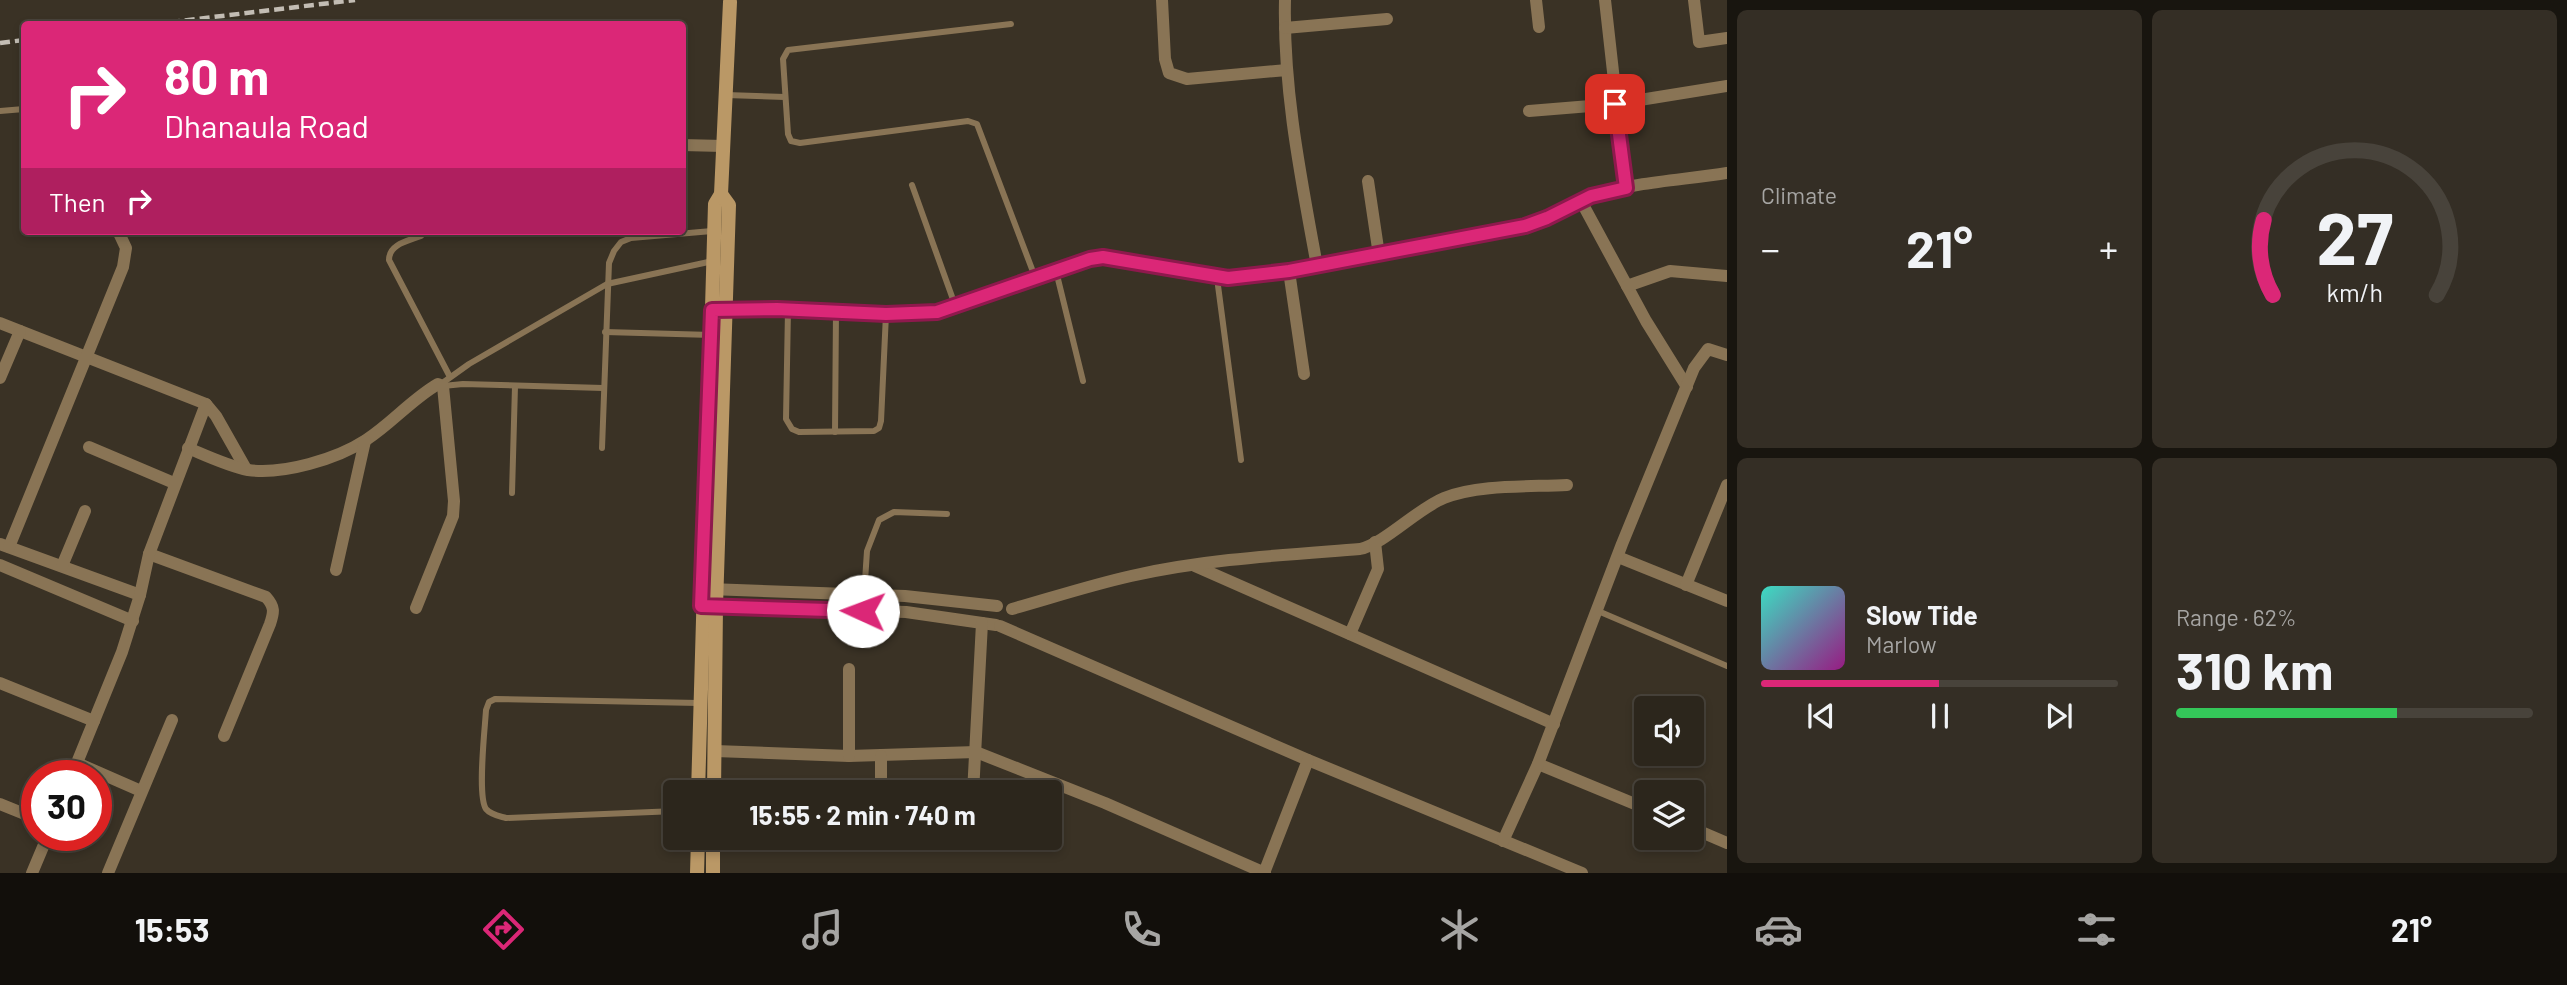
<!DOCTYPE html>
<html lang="en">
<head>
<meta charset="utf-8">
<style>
	:root { --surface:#2c261c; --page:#342e25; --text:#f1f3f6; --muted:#a6a5a3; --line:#48433b; --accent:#db2777 }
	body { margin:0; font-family:Barlow,sans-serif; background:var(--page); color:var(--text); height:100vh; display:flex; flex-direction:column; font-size:26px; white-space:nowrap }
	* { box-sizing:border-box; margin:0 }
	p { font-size:23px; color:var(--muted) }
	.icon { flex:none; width:38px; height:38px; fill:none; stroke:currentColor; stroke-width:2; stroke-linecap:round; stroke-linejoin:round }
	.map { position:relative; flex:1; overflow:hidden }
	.details { display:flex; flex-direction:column; gap:10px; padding:10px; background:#18150f; width:840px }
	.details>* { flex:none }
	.top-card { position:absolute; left:21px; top:21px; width:665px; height:214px; border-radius:7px; box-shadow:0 4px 10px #0003,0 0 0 2px var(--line); background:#db2777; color:#fff; overflow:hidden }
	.fabs { position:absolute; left:1634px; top:696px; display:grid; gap:14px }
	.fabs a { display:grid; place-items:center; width:70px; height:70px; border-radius:7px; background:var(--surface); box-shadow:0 4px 10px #0003,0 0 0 2px var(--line); font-size:35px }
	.speed { position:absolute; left:21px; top:760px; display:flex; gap:14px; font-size:35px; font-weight:700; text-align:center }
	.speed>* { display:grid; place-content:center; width:91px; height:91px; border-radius:50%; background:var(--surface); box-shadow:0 4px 10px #0003,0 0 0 2px var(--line); line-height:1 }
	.speed .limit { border:10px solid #d22; background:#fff; color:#111 }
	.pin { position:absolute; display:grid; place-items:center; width:60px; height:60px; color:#fff; margin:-30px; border-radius:14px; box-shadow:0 4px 10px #0006 }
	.me { position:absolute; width:77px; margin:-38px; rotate:272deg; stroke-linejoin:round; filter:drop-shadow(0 0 5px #0008) }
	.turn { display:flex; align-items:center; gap:24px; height:147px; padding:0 28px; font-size:32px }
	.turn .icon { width:91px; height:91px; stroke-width:2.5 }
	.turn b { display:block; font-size:49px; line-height:60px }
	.then { display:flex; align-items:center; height:66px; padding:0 28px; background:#0003; gap:14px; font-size:26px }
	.big { font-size:52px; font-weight:700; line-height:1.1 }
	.details .tile { flex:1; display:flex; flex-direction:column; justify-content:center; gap:10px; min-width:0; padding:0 24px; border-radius:10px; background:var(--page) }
	.details .dial { align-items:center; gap:0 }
	.dial svg { height:182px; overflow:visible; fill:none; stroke:var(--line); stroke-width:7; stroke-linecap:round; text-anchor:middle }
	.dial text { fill:var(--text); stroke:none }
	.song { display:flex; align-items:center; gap:21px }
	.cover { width:84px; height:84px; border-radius:10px; background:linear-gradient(135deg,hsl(170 70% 55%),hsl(310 70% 35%)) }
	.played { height:7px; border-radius:4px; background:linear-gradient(90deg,var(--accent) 50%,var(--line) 50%) }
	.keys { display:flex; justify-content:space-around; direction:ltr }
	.heat { display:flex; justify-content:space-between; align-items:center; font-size:38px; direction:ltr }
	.charge { height:10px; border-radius:5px; background:linear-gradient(90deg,#34c759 62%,var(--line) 0) }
	.details .tiles { flex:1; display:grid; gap:10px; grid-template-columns:repeat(2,1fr) }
	.trip { position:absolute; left:663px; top:780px; width:399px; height:70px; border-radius:7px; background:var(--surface); box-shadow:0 4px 10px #0003,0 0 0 2px var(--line); font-weight:700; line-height:70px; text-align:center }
	.tabs { display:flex; height:112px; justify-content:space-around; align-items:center; background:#120f0b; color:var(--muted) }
	.tabs .icon { width:49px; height:49px }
	.tabs .active { color:var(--accent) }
	.tabs b { font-size:32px; color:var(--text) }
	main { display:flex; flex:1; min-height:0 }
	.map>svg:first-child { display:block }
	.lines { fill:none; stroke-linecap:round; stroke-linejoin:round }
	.lane { stroke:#897455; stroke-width:6 }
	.street { stroke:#897455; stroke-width:12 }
	.secondary { stroke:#ba9866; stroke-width:14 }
	.rail { stroke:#c3bdb4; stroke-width:4.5; stroke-dasharray:10 5; stroke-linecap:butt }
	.route-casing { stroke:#8e194d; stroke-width:18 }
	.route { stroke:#db2777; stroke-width:12 }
</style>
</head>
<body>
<main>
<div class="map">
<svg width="1727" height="873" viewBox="0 0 1727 873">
	<rect width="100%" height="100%" fill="#3a3225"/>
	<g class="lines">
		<g class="lane">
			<polyline points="1011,24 788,50 783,59 788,134 791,141 800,143 968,121 977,124 1035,277"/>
			<polyline points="726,95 785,97"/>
			<polyline points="0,111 24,109"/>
			<polyline points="912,185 955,305"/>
			<path d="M421 236C408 241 389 244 389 260L450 377"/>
			<polyline points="1056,271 1083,381"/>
			<polyline points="1217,278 1241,460"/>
			<polyline points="788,310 786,419 792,429 799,432 874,431 879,428 881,421 886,314"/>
			<polyline points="605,332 712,335"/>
			<polyline points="441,384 469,364 607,284 713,261"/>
			<polyline points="443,386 463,384 603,388"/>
			<polyline points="835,432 836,311"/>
			<polyline points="602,448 609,263 614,251 621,242 631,238 712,231"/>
			<polyline points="512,493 515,386"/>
			<polyline points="863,611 867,551 879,520 894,512 947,514"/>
			<polyline points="1598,611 1727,666"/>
			<path d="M676 811 506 818C499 816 491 815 486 809 477 796 485 728 486 710L489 702 495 699 699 703"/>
		</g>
		<g class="street">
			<polyline points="1162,0 1165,59 1169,73 1187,79 1287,70"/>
			<path d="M1285 0C1283 90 1301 178 1317 266"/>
			<polyline points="1536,0 1539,27"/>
			<polyline points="1605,0 1626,188"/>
			<polyline points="1694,0 1699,42 1727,38"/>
			<polyline points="1285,28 1387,19"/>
			<polyline points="1529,111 1615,104 1727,86"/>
			<polyline points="682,145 723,146"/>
			<polyline points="1368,181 1379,255"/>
			<polyline points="1581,201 1646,321 1687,387"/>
			<polyline points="1289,271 1304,374"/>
			<polyline points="1627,286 1670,271 1727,276"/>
			<path d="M716 309H777L886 314 937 312 1090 259 1103 257 1116 258 1205 276 1228 278 1289 271 1525 227C1549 219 1570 203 1594 195 1636 182 1683 180 1727 173"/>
			<polyline points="0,323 206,404 216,416 246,469"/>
			<polyline points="0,378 20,331"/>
			<polyline points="89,447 174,483"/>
			<path d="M188 448C207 456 228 466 248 470 283 475 337 459 366 440 392 423 412 399 438 384L443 386 454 501 453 516 416 608"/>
			<polyline points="0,544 140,595"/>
			<polyline points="9,547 123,267 126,248 118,231"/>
			<path d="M149 554 266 597C275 607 274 612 270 624L224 736"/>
			<polyline points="1618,557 1727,601"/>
			<polyline points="0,565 133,621"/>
			<polyline points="62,566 85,511"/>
			<polyline points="1195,566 1554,724"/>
			<polyline points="336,570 365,441"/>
			<polyline points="1686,585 1727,485"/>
			<polyline points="709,589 905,596 997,606"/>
			<polyline points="707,606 906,612 996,625"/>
			<path d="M1012 609C1051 598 1091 585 1131 576 1206 559 1284 555 1360 549 1384 544 1417 509 1444 498 1478 484 1530 487 1567 485"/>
			<polyline points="1000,626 1308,760 1582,873"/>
			<polyline points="1350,634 1378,569 1375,542"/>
			<polyline points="0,683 94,721"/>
			<polyline points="715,751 849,756 976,752 1105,803 1265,873"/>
			<polyline points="849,756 849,669"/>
			<polyline points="881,756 881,793"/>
			<polyline points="77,763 141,791"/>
			<polyline points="1538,764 1647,809"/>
			<polyline points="72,775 122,652 140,595 149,554 206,404"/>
			<polyline points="973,793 982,623"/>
			<polyline points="0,804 37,819"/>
			<polyline points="1692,828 1727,843"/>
			<polyline points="1503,841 1538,764 1622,544 1694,368 1708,349 1727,355"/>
			<polyline points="32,873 48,835"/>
			<polyline points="108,873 172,720"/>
			<polyline points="1264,873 1308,760"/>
		</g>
		<g class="secondary">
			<polyline points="698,793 715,204 721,194 730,2"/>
			<polyline points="714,793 716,606 729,205 721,194"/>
			<polyline points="697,873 698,838"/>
			<polyline points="713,873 713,838"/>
		</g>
		<g class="rail">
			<polyline points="155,24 355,0"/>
			<polyline points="0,43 24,40"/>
		</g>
	</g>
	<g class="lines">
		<defs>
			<polyline id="route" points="863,611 701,606 712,310 777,309 886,314 937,312 1090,259 1103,257 1228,278 1289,271 1525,226 1547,218 1591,196 1626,188 1615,104"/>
		</defs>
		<use href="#route" class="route-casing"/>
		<use href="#route" class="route"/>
	</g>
</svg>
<div class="fabs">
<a><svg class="icon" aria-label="sound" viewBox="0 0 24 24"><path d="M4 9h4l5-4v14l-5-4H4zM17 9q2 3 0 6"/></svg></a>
<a><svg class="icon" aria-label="layers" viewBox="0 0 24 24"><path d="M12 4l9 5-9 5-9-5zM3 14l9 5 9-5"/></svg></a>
</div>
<div class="speed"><div class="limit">30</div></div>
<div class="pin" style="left:1615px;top:104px;background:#d93025"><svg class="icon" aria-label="arrive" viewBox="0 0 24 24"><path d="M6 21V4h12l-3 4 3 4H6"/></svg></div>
<svg class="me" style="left:863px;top:611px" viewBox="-20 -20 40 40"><circle r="19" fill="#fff"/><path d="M0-13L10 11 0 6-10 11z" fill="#db2777"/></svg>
<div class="trip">15:55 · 2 min · 740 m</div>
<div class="top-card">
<div class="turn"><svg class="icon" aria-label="right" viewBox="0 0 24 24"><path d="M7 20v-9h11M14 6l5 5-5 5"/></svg><div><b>80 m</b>Dhanaula Road</div></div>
<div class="then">Then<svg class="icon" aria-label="right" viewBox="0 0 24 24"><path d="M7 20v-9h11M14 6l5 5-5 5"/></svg></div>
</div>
</div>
<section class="details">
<div class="tiles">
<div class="tile"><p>Climate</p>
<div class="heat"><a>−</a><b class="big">21°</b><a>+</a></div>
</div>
<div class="tile dial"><svg viewBox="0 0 100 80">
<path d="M14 69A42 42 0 1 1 86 69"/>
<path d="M14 69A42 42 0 0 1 10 36" stroke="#db2777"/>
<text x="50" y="56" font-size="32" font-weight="700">27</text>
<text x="50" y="72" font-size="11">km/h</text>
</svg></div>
<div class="tile">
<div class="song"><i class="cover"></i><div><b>Slow Tide</b><p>Marlow</p></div></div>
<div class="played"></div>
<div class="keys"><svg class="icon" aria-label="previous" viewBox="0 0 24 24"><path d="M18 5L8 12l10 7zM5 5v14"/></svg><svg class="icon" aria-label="pause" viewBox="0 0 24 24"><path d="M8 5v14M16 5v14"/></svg><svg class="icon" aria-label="next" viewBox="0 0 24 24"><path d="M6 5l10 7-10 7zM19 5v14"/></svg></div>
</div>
<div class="tile"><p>Range · 62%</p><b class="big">310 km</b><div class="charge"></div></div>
</div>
</section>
</main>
<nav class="tabs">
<b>15:53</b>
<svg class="icon active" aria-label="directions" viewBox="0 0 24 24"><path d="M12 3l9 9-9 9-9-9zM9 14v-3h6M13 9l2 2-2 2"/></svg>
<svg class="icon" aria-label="music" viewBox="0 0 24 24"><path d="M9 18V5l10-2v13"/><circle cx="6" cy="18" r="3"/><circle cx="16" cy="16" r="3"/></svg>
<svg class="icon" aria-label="phone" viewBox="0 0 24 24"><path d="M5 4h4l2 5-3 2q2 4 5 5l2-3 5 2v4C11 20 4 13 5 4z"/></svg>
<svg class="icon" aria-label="climate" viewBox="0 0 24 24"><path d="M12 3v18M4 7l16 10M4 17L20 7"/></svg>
<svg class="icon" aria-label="car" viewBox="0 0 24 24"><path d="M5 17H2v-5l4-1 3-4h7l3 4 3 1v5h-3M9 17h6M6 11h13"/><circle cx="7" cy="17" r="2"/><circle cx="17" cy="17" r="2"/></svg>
<svg class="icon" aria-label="filters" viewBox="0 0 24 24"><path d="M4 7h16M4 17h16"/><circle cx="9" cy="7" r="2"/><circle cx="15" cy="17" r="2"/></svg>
<b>21°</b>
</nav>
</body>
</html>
